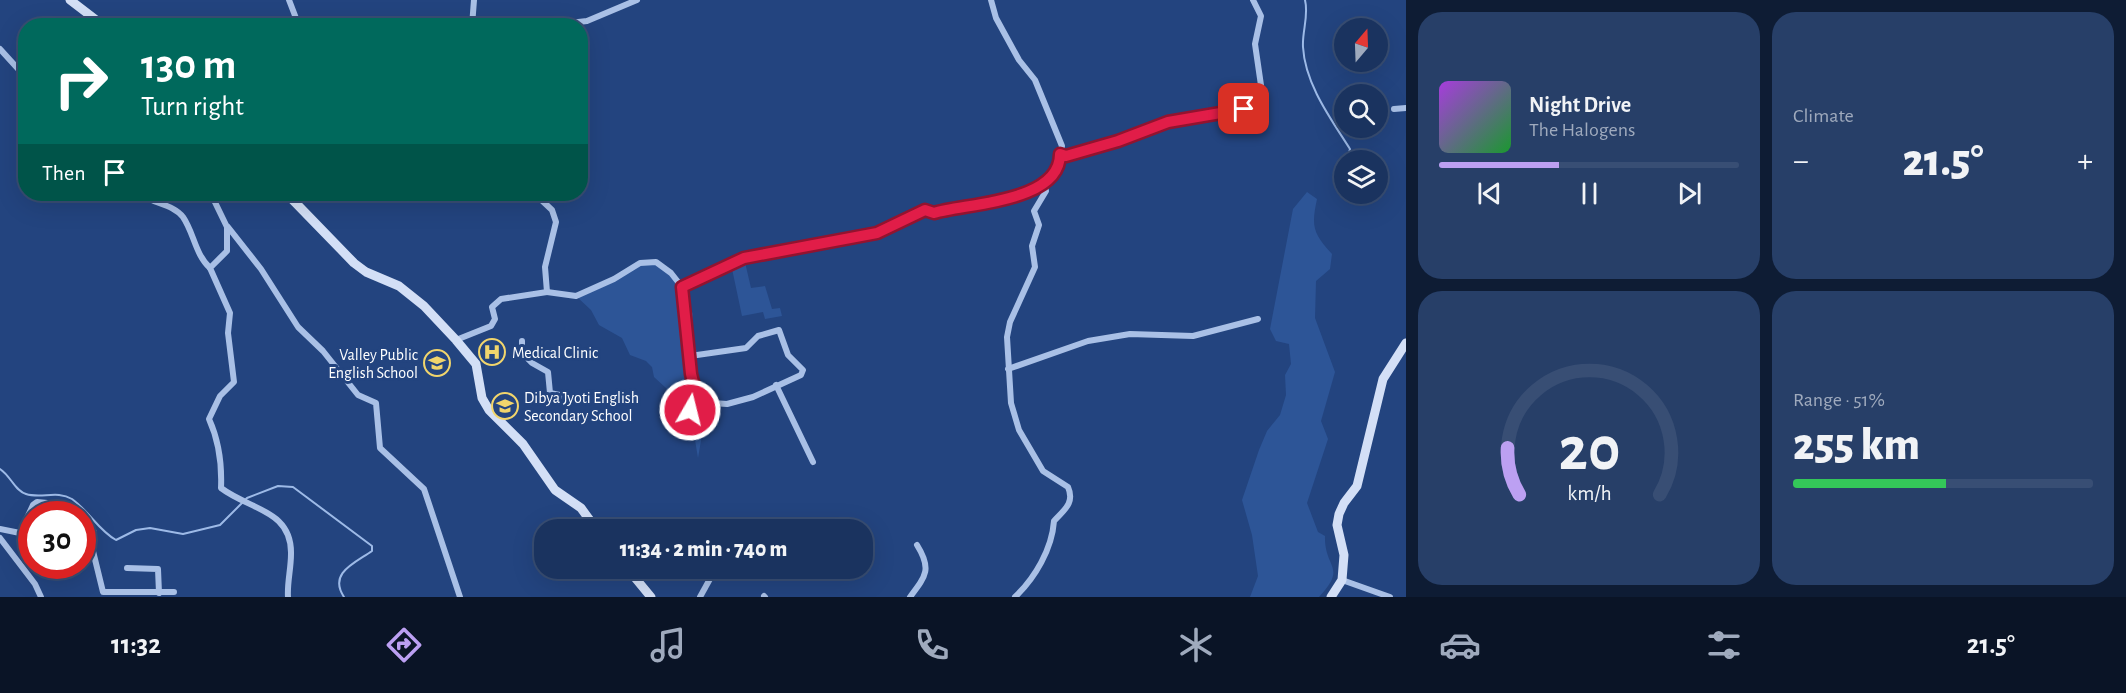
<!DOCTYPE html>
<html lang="en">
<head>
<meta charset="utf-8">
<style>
	:root { --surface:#1a335f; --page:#273f68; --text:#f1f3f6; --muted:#9faabd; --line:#384e74; --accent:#bca0f2 }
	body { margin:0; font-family:"Alegreya Sans",sans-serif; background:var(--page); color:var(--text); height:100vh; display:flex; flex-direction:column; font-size:22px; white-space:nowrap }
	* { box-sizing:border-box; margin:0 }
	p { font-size:20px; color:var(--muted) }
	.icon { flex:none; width:33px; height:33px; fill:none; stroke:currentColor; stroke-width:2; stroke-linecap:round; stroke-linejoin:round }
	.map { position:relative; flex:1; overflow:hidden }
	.panel { display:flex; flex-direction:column; gap:12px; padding:12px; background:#0e1c34; width:720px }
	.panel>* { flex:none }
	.guide { position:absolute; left:18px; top:18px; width:570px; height:183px; border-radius:24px; box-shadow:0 6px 24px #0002,0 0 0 2px var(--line); background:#00695c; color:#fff; overflow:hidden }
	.needle { width:39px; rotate:19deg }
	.tools { position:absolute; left:1334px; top:18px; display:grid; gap:12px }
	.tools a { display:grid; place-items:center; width:54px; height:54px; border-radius:50%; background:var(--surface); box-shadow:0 6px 24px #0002,0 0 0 2px var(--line); font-size:30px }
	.speed { position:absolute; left:18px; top:501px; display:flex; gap:12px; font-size:30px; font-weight:700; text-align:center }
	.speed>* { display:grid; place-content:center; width:78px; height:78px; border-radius:50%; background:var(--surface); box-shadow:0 6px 24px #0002,0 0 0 2px var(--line); line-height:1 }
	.speed .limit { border:9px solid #d22; background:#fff; color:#111 }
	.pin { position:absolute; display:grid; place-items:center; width:51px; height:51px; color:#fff; margin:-26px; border-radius:12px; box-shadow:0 3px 9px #0006 }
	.me { position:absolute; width:66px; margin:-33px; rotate:8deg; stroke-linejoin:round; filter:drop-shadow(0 0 4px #0008) }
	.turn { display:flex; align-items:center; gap:21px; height:126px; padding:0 24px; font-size:27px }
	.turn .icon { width:78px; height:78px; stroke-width:2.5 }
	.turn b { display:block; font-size:42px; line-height:51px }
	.then { display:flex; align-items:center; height:57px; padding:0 24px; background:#0003; gap:12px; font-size:22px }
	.big { font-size:45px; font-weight:800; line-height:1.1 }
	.panel .tile { flex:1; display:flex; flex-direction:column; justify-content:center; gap:9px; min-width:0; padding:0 21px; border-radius:24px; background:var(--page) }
	.panel .dial { align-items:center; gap:0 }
	.dial svg { height:156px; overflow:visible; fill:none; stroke:var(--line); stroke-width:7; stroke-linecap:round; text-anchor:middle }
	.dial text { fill:var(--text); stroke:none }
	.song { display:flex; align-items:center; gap:18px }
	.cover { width:72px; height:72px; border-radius:9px; background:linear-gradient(135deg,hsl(280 70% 55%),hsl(130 70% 35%)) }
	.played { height:6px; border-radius:3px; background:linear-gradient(90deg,var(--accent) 40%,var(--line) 40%) }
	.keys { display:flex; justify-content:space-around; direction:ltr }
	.heat { display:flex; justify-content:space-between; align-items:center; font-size:33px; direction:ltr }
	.charge { height:9px; border-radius:4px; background:linear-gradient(90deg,#34c759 51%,var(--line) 0) }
	.panel .tiles { flex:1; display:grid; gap:12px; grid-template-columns:repeat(2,1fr) }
	.trip { position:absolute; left:534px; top:519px; width:339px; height:60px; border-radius:24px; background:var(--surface); box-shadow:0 6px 24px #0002,0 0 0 2px var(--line); font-weight:800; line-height:60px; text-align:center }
	.dock { display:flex; height:96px; justify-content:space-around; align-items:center; background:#0a1426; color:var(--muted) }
	.dock .icon { width:42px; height:42px }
	.dock .active { color:var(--accent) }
	.dock b { font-size:27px; color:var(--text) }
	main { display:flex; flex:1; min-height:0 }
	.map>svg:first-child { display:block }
	.green { fill:#2d5597 }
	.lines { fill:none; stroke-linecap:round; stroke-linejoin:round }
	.stream { stroke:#9dbae7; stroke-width:2 }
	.street { stroke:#a9c0e6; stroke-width:6 }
	.secondary { stroke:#d3dff6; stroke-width:9 }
	.route-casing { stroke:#92132f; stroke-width:15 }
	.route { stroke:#e11d48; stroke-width:10 }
	.labels { text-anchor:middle; stroke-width:6; stroke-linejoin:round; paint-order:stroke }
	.poi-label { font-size:16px; fill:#fff; stroke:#23447f; text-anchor:start }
</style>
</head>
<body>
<main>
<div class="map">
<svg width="1406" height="597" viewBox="0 0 1406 597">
	<rect width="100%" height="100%" fill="#23447f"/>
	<g class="green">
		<path d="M1307 192 1317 199C1311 227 1313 233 1332 254L1330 269 1316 281 1315 318 1335 372 1321 421 1328 439 1307 503 1318 532 1325 536C1324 569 1348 566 1319 597H1250L1258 576 1252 535 1242 500 1259 450 1267 431 1280 415 1286 395 1285 375 1291 364 1289 344 1276 341 1270 329 1293 209Z"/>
		<polygon points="744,258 751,288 765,286 772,309 780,308 782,316 765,319 763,312 742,316 731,264"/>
		<polygon points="656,262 680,284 693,314 692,339 698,354 696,363 698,381 706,412 698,458 690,410 654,377 652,367 646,361 630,355 622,338 599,325 591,310 576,296 640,263"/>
	</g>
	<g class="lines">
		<g class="stream">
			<path d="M1305 0C1309 16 1302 31 1303 47 1305 84 1331 119 1350 149L1347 160"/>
			<polyline points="1338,186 1344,170"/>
			<path d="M0 469C11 476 14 490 26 494 41 499 57 490 72 499 89 511 98 530 116 540L136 530 150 528 183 534 220 525 247 498 278 486 293 487 372 546V551C355 563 328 573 344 597"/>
		</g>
		<g class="street">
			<polyline points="289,0 299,26"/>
			<polyline points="991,0 996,18 1019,60 1035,80 1062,146 1060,154"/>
			<polyline points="459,26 471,20 561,24 587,21 637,0"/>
			<polyline points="472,26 474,0"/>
			<polyline points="0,49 20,71 26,72"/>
			<polyline points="1394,109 1406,108"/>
			<path d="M141 194C153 204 173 204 183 217 194 233 195 254 210 268"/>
			<path d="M211 194 227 227V251L210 268 230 313 228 333 234 382 220 396 209 419C219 441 222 464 221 488 250 510 292 510 291 554 291 569 287 583 288 597"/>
			<polyline points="228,227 261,269 298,327 323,351 358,395 376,403 380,448 424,489 460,597"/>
			<polyline points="682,287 691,374 697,402 690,410"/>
			<path d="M547 292 576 296 614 279 640 263 656 262 671 273 682 287 744 258 877 233 925 210 934 213C966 203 1061 202 1060 154L1066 156 1118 141 1168 122 1264 106 1255 44 1261 16 1253 0"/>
			<polyline points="456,340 491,326 495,319 492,307 501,299 547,292 545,267 556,222 552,210 535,194"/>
			<polyline points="522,341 522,353 532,363 548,372 550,393 574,398"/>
			<polyline points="690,356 746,348 758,336 779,330 788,355 803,370 801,375 753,397 727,404 697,402"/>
			<polyline points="1008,369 1088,341 1130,334 1193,336 1258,319"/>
			<polyline points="776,385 813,462"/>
			<polyline points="82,516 94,532 91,543 103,592 174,592"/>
			<polyline points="0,529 20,533 33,505 37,502 68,505 81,514"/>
			<polyline points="0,538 35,584 41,597"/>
			<polyline points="127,568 158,569 159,593"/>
			<polyline points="1342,580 1390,597"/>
			<polyline points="764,596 765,597"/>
			<polyline points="700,597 716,568"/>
			<path d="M910 597C926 576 932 569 917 545"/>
			<path d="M1015 597C1035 578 1052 549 1054 521 1064 510 1075 503 1068 487L1043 471 1019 430 1011 403 1007 337 1010 322 1035 267 1032 246 1039 225 1034 211 1046 191 1044 184"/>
		</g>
		<g class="secondary">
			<polyline points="70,0 104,26"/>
			<polyline points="287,194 354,263 366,272 399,286 424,306 456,340 476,364 482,398 489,410 523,444 555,490 581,508 597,530"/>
			<polyline points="627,568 651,597"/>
			<polyline points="1331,597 1342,580 1344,555 1337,525 1339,514 1344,503 1357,486 1383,379 1406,343"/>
		</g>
	</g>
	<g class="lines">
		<defs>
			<path id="route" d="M690 410 698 402 691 374 682 287 744 258 877 233 925 210 934 213C966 203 1060 203 1060 154L1066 156 1118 141 1168 122 1244 109"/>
		</defs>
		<use href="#route" class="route-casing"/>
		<use href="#route" class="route"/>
	</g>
	<defs>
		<symbol id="hospital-ring" viewBox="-11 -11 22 22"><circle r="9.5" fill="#23447f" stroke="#f1d56c" stroke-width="1.5"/><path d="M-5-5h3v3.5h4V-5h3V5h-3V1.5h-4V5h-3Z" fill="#f1d56c"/></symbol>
		<symbol id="school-ring" viewBox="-11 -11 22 22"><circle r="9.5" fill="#23447f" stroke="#f1d56c" stroke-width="1.5"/><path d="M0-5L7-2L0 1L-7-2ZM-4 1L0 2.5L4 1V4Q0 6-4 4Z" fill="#f1d56c"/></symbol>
	</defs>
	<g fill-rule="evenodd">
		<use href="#hospital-ring" x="477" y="337" width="30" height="30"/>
		<use href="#school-ring" x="422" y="348" width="30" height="30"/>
		<use href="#school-ring" x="490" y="391" width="30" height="30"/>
	</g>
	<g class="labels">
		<g class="poi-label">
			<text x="512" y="358">Medical Clinic</text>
			<text x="418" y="360" text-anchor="end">Valley Public<tspan x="418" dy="18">English School</tspan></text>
			<text x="524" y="403">Dibya Jyoti English<tspan x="524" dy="18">Secondary School</tspan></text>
		</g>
	</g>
</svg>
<div class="tools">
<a><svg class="needle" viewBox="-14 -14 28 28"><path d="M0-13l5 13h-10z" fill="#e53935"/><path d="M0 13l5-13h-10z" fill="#9faabd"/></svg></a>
<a><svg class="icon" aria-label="search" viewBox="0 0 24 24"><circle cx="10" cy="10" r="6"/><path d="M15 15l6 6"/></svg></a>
<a><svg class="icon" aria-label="layers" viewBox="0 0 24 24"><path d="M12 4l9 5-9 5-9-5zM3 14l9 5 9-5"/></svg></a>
</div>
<div class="speed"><div class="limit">30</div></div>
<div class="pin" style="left:1244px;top:109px;background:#d93025"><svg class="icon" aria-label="arrive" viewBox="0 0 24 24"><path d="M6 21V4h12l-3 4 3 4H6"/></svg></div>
<svg class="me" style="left:690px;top:410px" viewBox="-20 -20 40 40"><circle r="17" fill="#e11d48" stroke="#fff" stroke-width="3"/><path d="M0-11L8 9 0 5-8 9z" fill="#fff"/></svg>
<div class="trip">11:34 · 2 min · 740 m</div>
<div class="guide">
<div class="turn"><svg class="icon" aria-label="right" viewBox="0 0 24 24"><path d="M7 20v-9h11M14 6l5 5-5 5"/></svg><div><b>130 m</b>Turn right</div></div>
<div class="then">Then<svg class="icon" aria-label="arrive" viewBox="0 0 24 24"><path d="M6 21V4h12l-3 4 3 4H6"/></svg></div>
</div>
</div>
<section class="panel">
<div class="tiles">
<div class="tile">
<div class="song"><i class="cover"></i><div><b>Night Drive</b><p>The Halogens</p></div></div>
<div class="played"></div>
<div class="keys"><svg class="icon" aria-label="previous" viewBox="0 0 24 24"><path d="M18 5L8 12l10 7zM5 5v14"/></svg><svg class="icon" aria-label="pause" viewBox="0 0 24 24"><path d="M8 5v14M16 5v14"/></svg><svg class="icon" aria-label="next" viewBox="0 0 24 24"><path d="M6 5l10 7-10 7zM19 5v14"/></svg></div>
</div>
<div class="tile"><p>Climate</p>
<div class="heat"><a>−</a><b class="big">21.5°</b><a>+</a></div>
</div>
<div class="tile dial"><svg viewBox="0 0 100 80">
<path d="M14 69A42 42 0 1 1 86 69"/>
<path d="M14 69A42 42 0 0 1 8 45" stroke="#bca0f2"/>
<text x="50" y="56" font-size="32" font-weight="700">20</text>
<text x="50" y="72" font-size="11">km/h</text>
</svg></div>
<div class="tile"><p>Range · 51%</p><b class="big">255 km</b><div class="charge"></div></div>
</div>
</section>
</main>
<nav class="dock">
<b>11:32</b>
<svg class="icon active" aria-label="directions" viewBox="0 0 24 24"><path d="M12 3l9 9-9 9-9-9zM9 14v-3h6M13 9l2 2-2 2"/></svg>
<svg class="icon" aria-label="music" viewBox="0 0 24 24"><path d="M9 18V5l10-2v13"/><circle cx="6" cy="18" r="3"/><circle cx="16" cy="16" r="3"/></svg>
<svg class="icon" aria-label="phone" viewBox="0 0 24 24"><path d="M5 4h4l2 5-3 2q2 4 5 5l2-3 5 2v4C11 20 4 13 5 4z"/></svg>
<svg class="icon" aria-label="climate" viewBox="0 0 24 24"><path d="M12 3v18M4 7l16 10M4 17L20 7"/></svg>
<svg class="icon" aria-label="car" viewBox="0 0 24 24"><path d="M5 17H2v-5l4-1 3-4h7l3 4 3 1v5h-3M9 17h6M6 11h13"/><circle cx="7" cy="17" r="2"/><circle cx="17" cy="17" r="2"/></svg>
<svg class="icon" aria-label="filters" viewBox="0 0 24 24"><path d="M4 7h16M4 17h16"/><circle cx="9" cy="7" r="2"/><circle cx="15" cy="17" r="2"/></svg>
<b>21.5°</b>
</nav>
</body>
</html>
